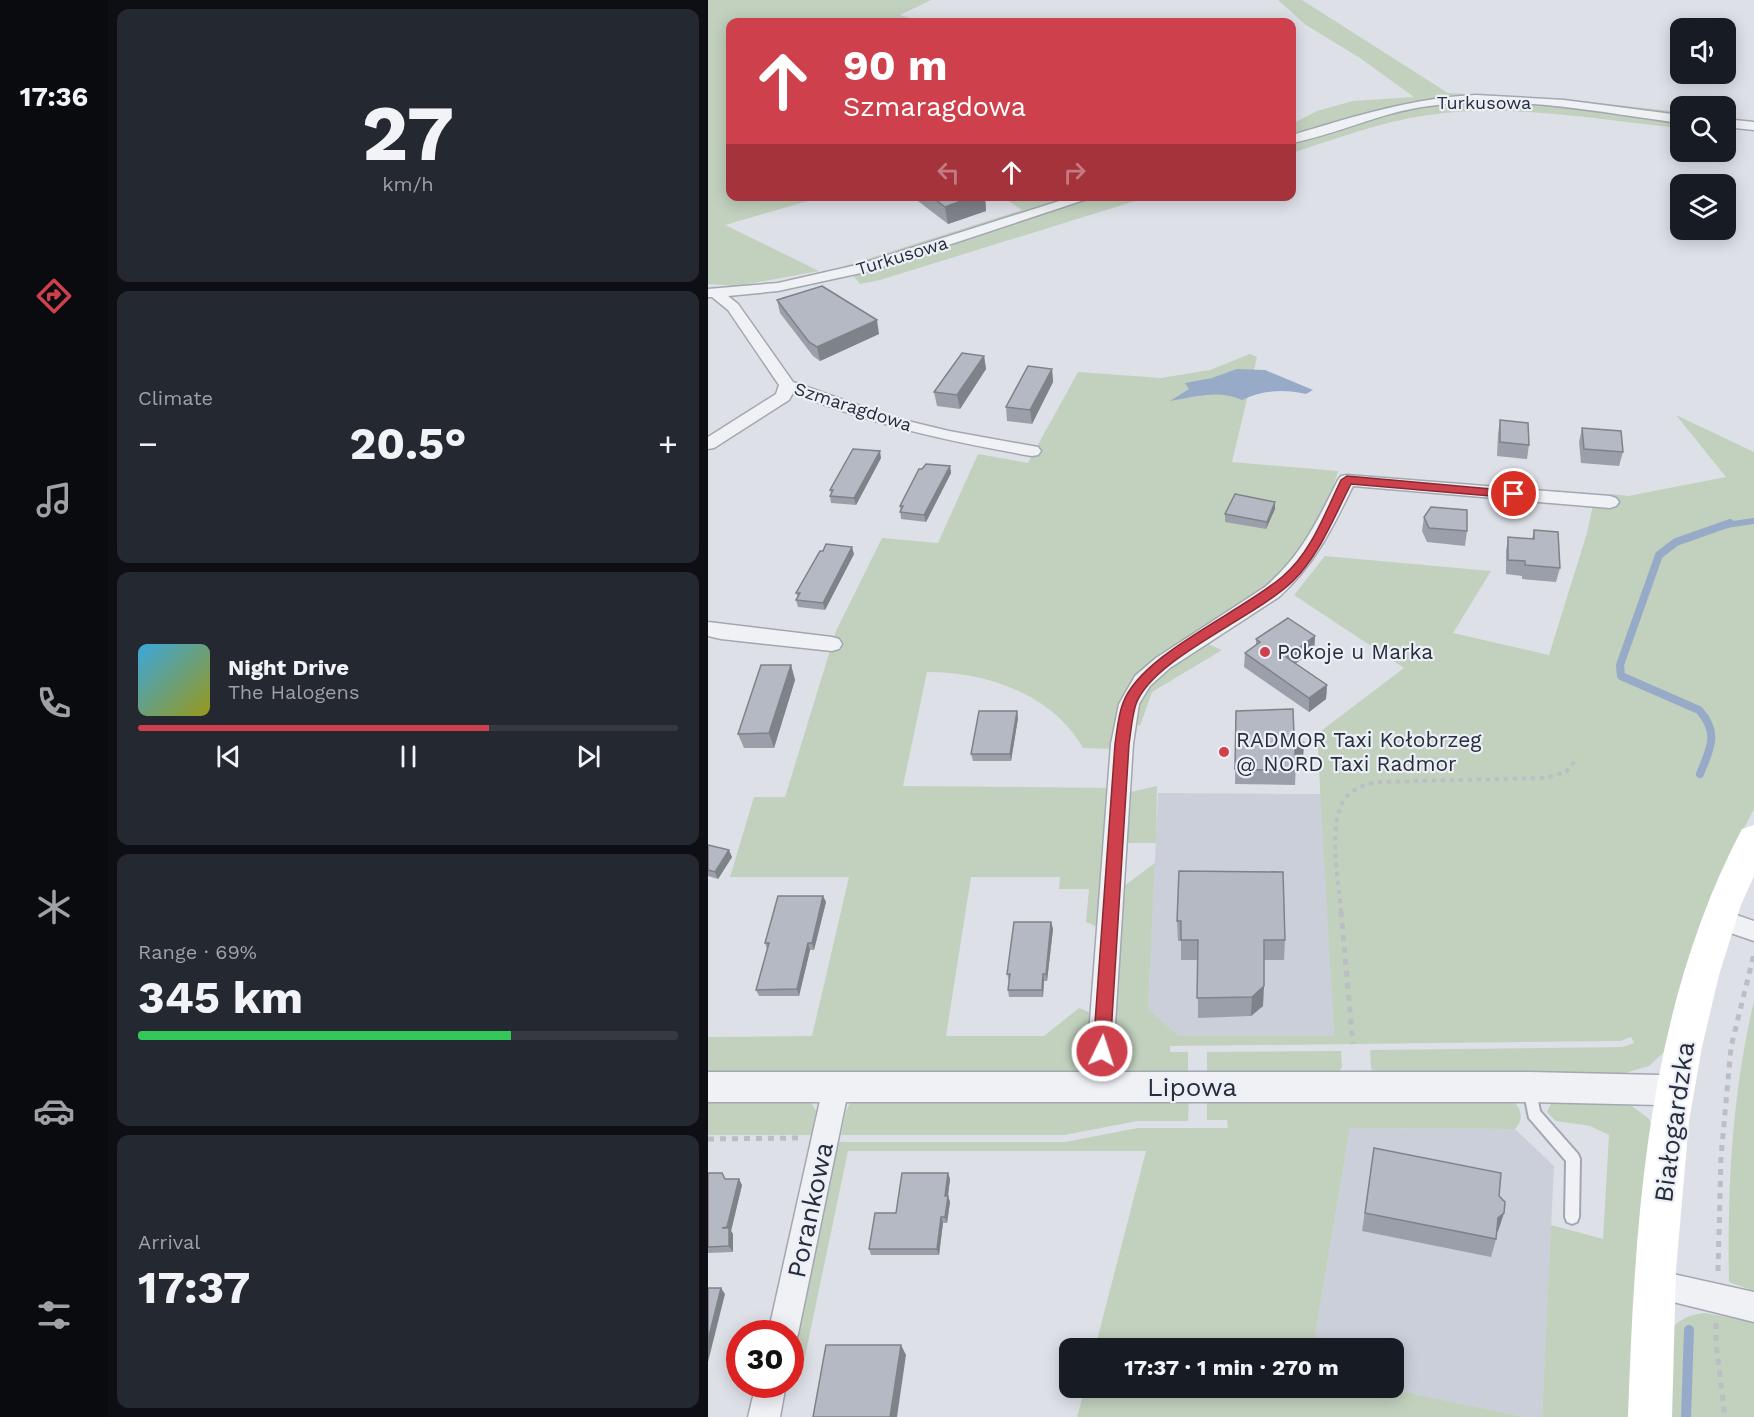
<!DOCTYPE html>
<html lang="en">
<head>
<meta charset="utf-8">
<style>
	:root { --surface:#171b24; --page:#242831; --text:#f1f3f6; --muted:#9ea1a6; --line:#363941; --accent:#ce404c }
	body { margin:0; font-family:"Work Sans",sans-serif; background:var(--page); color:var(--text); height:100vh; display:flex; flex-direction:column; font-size:22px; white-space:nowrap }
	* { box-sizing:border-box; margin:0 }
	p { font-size:20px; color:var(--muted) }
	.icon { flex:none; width:33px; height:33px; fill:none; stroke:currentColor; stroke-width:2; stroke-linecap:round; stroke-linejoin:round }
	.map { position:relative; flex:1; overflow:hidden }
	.side { display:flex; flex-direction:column; gap:9px; padding:9px; background:#0d0f14; width:600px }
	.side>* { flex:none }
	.guide { position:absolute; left:18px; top:18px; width:570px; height:183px; border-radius:12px; box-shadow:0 3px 15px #0003; background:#ce404c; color:#fff; overflow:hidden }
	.buttons { position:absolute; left:962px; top:18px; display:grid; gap:12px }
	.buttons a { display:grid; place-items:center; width:66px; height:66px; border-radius:12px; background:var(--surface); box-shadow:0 3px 15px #0003; font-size:30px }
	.speed { position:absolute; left:18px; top:1320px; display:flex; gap:12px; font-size:30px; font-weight:700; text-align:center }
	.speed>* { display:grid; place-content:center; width:78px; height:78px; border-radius:50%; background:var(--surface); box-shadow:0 3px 15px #0003; line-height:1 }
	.speed .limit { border:9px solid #d22; background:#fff; color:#111 }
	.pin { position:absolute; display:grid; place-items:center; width:51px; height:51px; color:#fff; margin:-26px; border:3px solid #fff; border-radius:50%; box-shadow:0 2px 6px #0007 }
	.me { position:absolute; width:66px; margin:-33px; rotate:4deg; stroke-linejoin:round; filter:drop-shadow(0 0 4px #0008) }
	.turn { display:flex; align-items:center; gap:21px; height:126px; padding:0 18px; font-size:27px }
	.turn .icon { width:78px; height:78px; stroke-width:2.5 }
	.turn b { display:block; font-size:42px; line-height:51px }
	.lanes { display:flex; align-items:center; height:57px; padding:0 18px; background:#0003; justify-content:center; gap:30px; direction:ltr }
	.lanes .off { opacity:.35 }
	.big { font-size:45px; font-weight:700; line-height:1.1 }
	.side .card { flex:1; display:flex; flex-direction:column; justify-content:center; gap:9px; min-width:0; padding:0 21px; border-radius:12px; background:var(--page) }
	.side .dial { align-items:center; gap:0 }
	.dial b { font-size:78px; line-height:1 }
	.song { display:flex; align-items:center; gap:18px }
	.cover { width:72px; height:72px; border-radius:9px; background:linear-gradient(135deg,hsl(200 70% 55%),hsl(60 70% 35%)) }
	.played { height:6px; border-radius:3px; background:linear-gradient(90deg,var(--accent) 65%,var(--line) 65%) }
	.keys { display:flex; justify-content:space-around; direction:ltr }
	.heat { display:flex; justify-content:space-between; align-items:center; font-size:33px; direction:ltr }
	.charge { height:9px; border-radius:4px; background:linear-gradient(90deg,#34c759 69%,var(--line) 0) }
	.trip { position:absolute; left:351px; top:1338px; width:345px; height:60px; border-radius:12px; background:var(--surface); box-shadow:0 3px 15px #0003; font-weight:700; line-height:60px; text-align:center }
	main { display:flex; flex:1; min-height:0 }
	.tabs { display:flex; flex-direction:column; width:108px; justify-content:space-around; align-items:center; background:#090b0e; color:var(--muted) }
	.tabs .icon { width:42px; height:42px }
	.tabs .active { color:var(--accent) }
	.tabs b { font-size:27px; color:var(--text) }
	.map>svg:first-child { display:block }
	.built { fill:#cbcfd9 }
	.green { fill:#c1d1be }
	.water { fill:#97abc8 }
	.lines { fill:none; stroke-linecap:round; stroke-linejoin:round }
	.stream-far2 { stroke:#97abc8; stroke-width:6 }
	.stream-far1 { stroke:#97abc8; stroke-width:8 }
	.stream { stroke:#97abc8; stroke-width:10 }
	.service-casing { stroke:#a2a7b1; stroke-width:4 }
	.minor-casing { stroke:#a2a7b1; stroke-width:3 }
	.tertiary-casing { stroke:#a2a7b1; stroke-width:3 }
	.path-far1 { stroke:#bbbec5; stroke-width:4; stroke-dasharray:4.5 4.5; stroke-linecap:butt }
	.path { stroke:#bbbec5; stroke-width:5; stroke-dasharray:6 6; stroke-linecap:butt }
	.service { fill:#f0f1f5; fill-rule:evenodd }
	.minor { fill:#f0f1f5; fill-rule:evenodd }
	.tertiary { fill:#f0f1f5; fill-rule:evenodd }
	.secondary { fill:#fff; fill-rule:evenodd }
	.wall { fill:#9b9fa9 }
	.shaded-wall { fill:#7e8289 }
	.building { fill:#b4b9c4; stroke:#7e8289; stroke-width:1.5 }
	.route { fill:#ce404c; stroke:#862a31; stroke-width:1.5 }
	.poi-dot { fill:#ce404c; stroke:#eceff5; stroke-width:2 }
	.labels { text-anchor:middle; stroke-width:4.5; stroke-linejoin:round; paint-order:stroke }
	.far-street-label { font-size:18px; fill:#262d3d; stroke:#eceff5 }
	.poi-label { font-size:21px; fill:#262d3d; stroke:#eceff5; text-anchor:start }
	.near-street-label { font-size:26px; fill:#262d3d; stroke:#eceff5 }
</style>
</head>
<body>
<main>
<nav class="tabs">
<b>17:36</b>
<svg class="icon active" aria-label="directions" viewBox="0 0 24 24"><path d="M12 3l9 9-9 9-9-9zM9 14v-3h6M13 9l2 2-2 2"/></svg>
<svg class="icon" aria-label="music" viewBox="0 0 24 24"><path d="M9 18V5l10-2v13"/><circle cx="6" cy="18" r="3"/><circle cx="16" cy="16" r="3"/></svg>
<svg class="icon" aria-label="phone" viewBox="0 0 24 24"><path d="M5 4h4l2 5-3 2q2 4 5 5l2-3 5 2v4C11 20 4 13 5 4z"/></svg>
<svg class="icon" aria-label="climate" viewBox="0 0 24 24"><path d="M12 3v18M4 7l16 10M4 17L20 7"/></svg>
<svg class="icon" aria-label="car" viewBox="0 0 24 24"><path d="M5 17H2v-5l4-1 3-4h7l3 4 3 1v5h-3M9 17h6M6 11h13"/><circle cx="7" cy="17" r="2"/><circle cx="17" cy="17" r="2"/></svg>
<svg class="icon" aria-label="filters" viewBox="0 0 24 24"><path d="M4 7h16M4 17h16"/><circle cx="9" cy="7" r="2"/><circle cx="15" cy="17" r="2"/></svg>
</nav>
<section class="side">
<div class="card dial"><b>27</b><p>km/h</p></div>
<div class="card"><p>Climate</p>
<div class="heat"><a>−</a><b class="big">20.5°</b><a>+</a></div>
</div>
<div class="card">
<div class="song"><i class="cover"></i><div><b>Night Drive</b><p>The Halogens</p></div></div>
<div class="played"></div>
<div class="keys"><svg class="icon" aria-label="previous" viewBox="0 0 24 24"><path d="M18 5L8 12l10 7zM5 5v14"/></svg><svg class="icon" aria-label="pause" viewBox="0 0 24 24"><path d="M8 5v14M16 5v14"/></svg><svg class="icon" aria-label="next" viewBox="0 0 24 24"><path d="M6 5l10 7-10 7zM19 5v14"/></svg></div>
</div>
<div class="card"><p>Range · 69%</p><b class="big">345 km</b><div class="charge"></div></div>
<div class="card"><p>Arrival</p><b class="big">17:37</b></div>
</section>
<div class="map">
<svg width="1046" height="1417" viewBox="0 0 1046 1417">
	<rect width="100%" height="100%" fill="#dde0e7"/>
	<g class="built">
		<polygon points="450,793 613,794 626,1036 471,1036 440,1009"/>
		<polygon points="642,1128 807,1129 846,1166 834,1417 817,1417 678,1388 686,1388 686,1348 605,1348"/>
	</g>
	<g class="green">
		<polygon points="0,0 223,0 192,15 216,22 22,22 22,196 114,197 17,225 111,271 29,286 0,284"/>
		<path d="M570 0H594L740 93 856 99 972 112V128C889 120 803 103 721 115 674 121 628 139 584 153V124L609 111 645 101 706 97 652 58 598 25Z"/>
		<polygon points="295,197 440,197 172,280 152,284 137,266 314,210"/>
		<path d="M542 354 549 357 524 462 630 471 626 484 630 486 606 533 568 582 452 658 405 749 375 748C344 694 279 672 219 672L195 786 405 788 394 929 378 922 381 889H351L352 877H263L238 1036H336L371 1008 388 1015 382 1054 371 1075 0 1076V1037L104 1036 141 877H22L46 797H77L128 631 174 538 230 543 270 454 320 463 370 372 453 378 502 370Z"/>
		<polygon points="968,415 1046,452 1046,809 1025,849 956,1052 941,1066 917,1073 667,1075 663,1068 662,1050 915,1047 926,1043 923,1037 912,1041 462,1046 462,1052 480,1052 480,1074 414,1075 407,1064 402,1048 412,889 447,863 440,1009 471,1036 626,1036 609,734 696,668 586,595 617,556 783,571 745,633 841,655 879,533 885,505 903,506 903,494 920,496 1018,477"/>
		<polygon points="496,642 514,650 444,692 432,726 423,721 440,682"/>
		<polygon points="449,786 448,843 415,843 418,793"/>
		<path d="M1046 1001V1291L1021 1282C1019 1188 1024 1092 1046 1001Z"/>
		<polygon points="633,1051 634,1067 629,1075 499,1074 499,1052"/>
		<polygon points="101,1099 108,1111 103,1135 0,1135 0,1100"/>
		<polygon points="144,1099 481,1099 480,1121 429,1121 356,1135 133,1135 138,1111"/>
		<path d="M499 1099H803C813 1108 817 1118 807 1129L642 1128 605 1348H387L438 1151H140L95 1366 83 1367V1350L128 1145 132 1142H357L430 1128H520L519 1120H499Z"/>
		<polygon points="845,1099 924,1106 941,1119 946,1131 923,1417 834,1417 843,1225 895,1239 901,1135 882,1126 848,1121 839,1112"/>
		<path d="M997 1313 1046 1322V1417H960C960 1394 957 1359 961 1337 964 1321 982 1314 997 1313Z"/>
		<polygon points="377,1388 678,1388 817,1417 369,1417"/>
	</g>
	<path class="water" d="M529 369 557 370 605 390 598 394C576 389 555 390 534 400 511 389 486 397 462 401L481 389 477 383 504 378Z"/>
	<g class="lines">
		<polyline class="stream-far2" points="1018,525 1046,521"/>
		<path class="stream-far1" d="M992 774C1002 749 1012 733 991 710L913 676 912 665 951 555 968 542 1022 523"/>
		<polyline class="stream" points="978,1417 981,1330"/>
		<defs>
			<polygon id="service" points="822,1083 827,1085 832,1111 870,1154 872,1159 871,1217 869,1222 864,1224 859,1222 857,1217 858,1161 821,1118 815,1089 817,1085"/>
			<g id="minor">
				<path d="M768 95 856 100 972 115V123C889 112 804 94 721 106 673 112 630 134 584 143V135C645 117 703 98 768 95Z"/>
				<polygon points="1017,119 1046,122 1046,130 1017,127"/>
				<path d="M367 196H388L162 271 70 291 20 296 30 304 85 382 183 417 241 431 330 447 333 451 330 455 324 456C239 441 166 425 85 393L81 400 6 448 0 449V437L68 394 71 385 20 310 4 297H0V289L70 283 153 264Z"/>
				<path d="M639 475 902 496 908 498 911 502 908 506 902 508 645 486C624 529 607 564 571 597L462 668 442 686 431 704 425 744 403 1087 399 1095 390 1099 381 1095 377 1087 403 744 411 704 427 676 448 658 557 587C593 556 609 522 630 480L633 476Z"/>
				<polygon points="0,622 124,637 131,639 134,644 131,649 124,651 13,639 0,636"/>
				<polygon points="1011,909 1046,921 1046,941 1002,926 999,919 1002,912"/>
				<polygon points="128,1075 137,1079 141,1087 90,1334 86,1345 82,1346 82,1334 60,1334 115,1087 119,1079"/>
				<polygon points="947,1270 1046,1292 1046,1322 937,1295 932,1285 937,1275"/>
				<polygon points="48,1384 78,1384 72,1417 40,1417"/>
			</g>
			<polygon id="tertiary" points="0,1072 822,1072 951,1075 979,1083 984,1094 979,1105 967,1110 951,1105 822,1102 0,1102"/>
		</defs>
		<use href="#service" class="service-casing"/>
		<use href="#minor" class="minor-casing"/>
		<use href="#tertiary" class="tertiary-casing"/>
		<path class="path-far1" d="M633 912C631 883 618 819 639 796 646 788 657 785 668 782L836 778 858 772 868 760"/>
		<g class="path">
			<polyline points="633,911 645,1044"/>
			<polyline points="0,1139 92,1138"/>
			<polyline points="1010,1271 1013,1157 1023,1047 1046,954"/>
			<polyline points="1008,1323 1008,1343 1017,1417"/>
		</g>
		<use href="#service" class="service"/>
		<use href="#minor" class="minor"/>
		<use href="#tertiary" class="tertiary"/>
		<path class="secondary" d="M1046 825V876L1033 905 1011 975 994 1047 981 1121 968 1270 964 1417H920C927 1217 939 1009 1034 829Z"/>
	</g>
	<g class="wall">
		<polygon points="206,196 277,196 278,211 240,224 206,198"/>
		<polygon points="69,300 171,334 112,361 105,356 72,313"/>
		<polygon points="276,356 278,369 252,409 229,406 226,392"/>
		<polygon points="344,369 345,382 324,424 299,421 298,407"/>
		<polygon points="792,420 821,445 819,459 789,456 790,434"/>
		<polygon points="874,428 915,452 911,466 873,463 871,442"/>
		<polygon points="173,458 148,505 123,503 122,496 123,494 122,490"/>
		<polygon points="242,466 243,473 218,522 193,519 192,506 214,469"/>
		<polygon points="567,502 567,509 558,529 517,522 517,514"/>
		<polygon points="716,517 759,531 757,546 719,542 714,531"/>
		<polygon points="826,530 852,568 848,582 814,579 814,576 798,574 798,551 800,537 824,539"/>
		<polygon points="146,554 117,610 90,607 88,600 90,597 88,593"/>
		<polygon points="607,636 606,650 587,664 619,685 618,699 601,712 536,667 537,653 548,645 548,639"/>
		<polygon points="83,665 87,680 66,748 36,748 30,734"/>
		<polygon points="309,711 310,718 303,761 265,761 263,754"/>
		<polygon points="528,711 586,735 596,743 595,757 588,763 587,785 527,784"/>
		<polygon points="0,845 24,857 10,879 0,876"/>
		<polygon points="471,871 577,940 576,960 556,960 555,1006 543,1016 490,1018 490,960 473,960 473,941 470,941 469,921"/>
		<polygon points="115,896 118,902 106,950 102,950 91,996 51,996 48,990 59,949 57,943"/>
		<polygon points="343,922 345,929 339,981 336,981 335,997 301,997 300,990 301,981 299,974"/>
		<polygon points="666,1148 791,1196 796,1213 790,1231 789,1232 788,1239 783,1257 654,1231"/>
		<polygon points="240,1173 242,1179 240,1196 242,1202 239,1223 235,1223 231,1255 163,1255 161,1249 188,1213"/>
		<polygon points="0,1175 18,1179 34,1185 23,1231 25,1234 25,1252 0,1253"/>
	</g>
	<g class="shaded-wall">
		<polygon points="262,196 277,196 278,211 240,224 237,207"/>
		<polygon points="169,320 171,334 112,361 109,347"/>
		<polygon points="276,356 278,369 252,409 249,395"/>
		<polygon points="344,369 345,382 324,424 322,410"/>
		<polygon points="172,451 173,458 148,505 146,498"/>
		<polygon points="242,466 243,473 218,522 216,515"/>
		<polygon points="567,502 567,509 558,529 559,522"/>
		<polygon points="144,547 146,554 117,610 115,603"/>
		<polygon points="607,636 606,650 577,671 578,657"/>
		<polygon points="83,665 87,680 66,748 61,733"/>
		<polygon points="619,685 618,699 601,712 601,698"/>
		<polygon points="309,711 310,718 303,761 302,754"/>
		<polygon points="596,743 595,757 586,764 587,750"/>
		<polygon points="21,850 24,857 10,879 7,872"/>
		<polygon points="115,896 118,902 106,950 104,943"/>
		<polygon points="343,922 345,929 339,981 338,974"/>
		<polygon points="100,943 102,950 91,996 89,989"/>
		<polygon points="335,974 336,981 335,997 334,990"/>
		<polygon points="556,986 555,1006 543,1016 544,997"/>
		<polygon points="240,1173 242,1179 239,1202 237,1196"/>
		<polygon points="31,1179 34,1185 23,1231 25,1234 25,1252 21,1246 14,1228"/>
		<polygon points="240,1196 242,1202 239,1223 237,1217"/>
		<polygon points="796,1213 790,1231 784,1235 790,1218"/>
		<polygon points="233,1217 235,1223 231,1255 229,1249"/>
		<polygon points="13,1288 17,1294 0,1362 0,1340"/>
		<polygon points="193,1345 198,1355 189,1417 182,1417"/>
	</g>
	<g class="building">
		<polygon points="223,196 267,196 237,207"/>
		<polygon points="114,286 169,320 109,347 101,342 69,300"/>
		<polygon points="254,353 276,356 249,395 226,392"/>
		<polygon points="320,366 344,369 322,410 298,407"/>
		<polygon points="792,420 820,423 821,445 792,442"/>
		<polygon points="874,428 913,431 915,452 876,449"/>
		<polygon points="145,449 172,451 146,498 122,496 125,490 122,490"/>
		<polygon points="218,464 242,466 216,515 192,512 195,506 192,506 211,469 214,469"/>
		<polygon points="527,494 567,502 559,522 517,514"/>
		<polygon points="723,507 759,510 759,531 721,528 716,517"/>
		<polygon points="826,530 850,532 852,568 817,565 817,561 800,560 800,537 826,539"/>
		<polygon points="118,544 144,547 115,603 88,600 92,593 88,593 112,551 115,551"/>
		<polygon points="580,618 607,636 578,657 619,685 601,698 537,653 552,642 548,639"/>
		<polygon points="53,665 83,665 61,733 30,734"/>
		<polygon points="585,709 586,735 596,743 587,750 588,771 527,769 528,711"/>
		<polygon points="271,711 309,711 302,754 263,754"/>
		<polygon points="0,845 21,850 7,872 0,870"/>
		<polygon points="471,871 575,872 577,940 556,940 556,986 544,997 489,998 490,940 473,940 473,921 469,921"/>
		<polygon points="70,896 115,896 104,943 100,943 89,989 48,990 61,943 57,943"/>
		<polygon points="306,922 343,922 338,974 335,974 334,990 300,990 302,974 299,974"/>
		<polygon points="666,1148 793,1173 791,1196 797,1202 796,1213 790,1218 788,1239 657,1213"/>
		<polygon points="1,1173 14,1173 17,1179 31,1179 19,1227 14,1228 21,1228 21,1246 0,1247 0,1175"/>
		<polygon points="194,1173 240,1173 237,1196 240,1196 237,1217 233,1217 229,1249 161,1249 167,1213 188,1213"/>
		<polygon points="0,1288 13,1288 0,1340"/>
		<polygon points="118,1345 193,1345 182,1417 105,1417"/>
	</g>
	<path class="route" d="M639 476 806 491 812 494 806 498 643 484C626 517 612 554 585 581 547 618 445 658 428 704 424 716 423 731 421 744L402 1051 400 1057 394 1059 388 1057 385 1051 407 744C409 731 410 716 415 703 433 654 532 613 574 577 603 553 617 513 633 480Z"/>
	<g class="poi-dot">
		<circle cx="557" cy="652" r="6"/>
		<circle cx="516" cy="752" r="6"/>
	</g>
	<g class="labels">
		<g class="far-street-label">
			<text x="776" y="109">Turkusowa</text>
			<text transform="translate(194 256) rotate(-17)" y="6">Turkusowa</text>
			<text transform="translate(145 407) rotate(18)" y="6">Szmaragdowa</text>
		</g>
		<g class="poi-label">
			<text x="569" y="659">Pokoje u Marka</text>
			<text x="528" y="747">RADMOR Taxi Kołobrzeg<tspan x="528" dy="24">@ NORD Taxi Radmor</tspan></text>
		</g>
		<g class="near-street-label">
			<text x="484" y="1096">Lipowa</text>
			<text transform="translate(966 1122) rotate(-82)" y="9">Białogardzka</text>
			<text transform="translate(102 1210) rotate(-78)" y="9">Porankowa</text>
		</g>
	</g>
</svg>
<div class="buttons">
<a><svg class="icon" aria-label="sound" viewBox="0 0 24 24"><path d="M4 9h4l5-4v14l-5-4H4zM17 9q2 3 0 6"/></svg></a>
<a><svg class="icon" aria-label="search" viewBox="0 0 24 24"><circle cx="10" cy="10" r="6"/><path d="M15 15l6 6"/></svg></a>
<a><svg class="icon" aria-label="layers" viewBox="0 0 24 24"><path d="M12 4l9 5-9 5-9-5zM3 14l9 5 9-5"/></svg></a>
</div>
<div class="speed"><div class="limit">30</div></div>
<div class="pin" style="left:806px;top:494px;background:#d93025"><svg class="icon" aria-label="arrive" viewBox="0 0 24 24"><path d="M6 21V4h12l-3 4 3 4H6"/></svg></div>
<svg class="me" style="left:394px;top:1051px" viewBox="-20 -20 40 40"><circle r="17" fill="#ce404c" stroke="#fff" stroke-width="3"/><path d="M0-11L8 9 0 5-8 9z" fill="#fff"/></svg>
<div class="trip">17:37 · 1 min · 270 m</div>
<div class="guide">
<div class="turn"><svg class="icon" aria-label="ahead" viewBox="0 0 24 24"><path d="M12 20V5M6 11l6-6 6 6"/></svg><div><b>90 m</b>Szmaragdowa</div></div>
<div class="lanes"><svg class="icon off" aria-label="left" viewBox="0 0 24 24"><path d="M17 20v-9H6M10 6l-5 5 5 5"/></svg><svg class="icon" aria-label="ahead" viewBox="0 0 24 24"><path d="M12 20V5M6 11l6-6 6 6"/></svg><svg class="icon off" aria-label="right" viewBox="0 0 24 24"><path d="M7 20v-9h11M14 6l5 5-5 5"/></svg></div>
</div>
</div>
</main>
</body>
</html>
